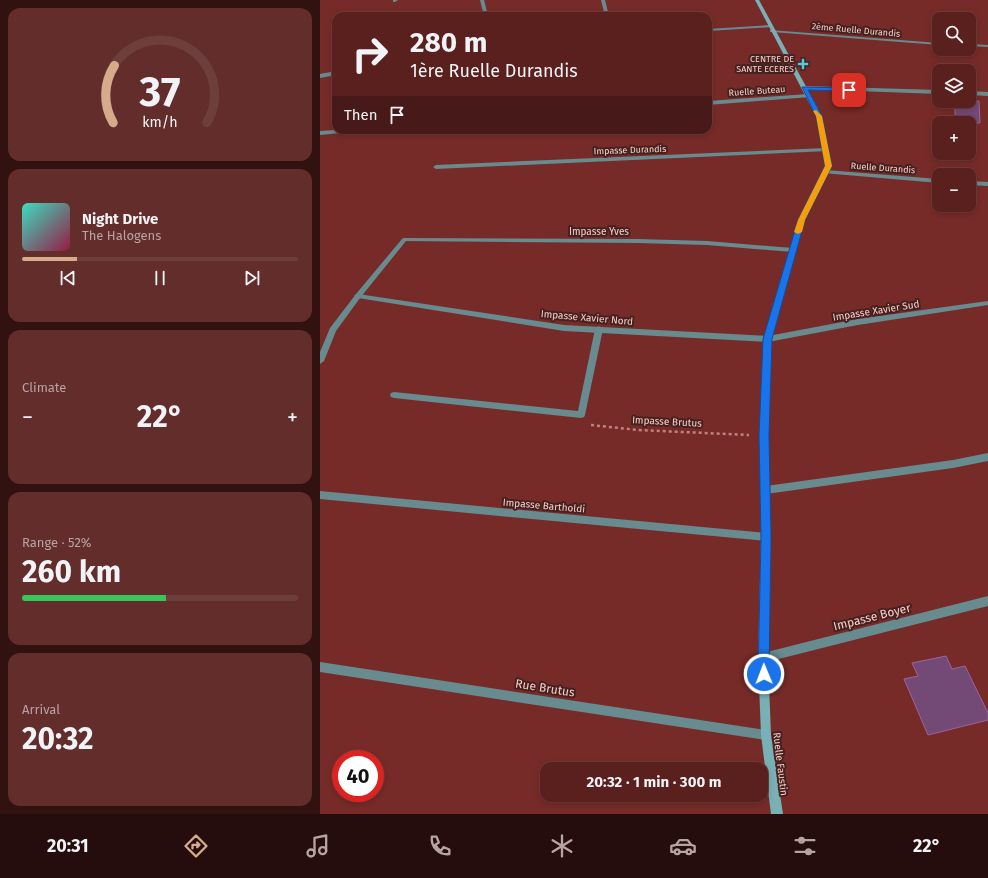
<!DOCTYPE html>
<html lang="en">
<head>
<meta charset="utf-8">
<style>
	:root { --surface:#59201e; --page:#622d2b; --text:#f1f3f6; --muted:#b7a3a4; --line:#6e3e3c; --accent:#d6ab8b }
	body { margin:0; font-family:"Fira Sans",sans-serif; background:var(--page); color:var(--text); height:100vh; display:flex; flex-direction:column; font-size:15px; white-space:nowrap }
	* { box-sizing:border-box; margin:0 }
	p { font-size:13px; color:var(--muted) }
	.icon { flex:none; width:22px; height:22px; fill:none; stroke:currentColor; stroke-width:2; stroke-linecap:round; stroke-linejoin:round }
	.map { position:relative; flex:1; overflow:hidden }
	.sheet { display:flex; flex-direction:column; gap:8px; padding:8px; background:#311210; width:320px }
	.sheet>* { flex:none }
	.banner { position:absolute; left:12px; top:12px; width:380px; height:122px; border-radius:12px; box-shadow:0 2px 6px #0003,0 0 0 1px var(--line); background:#59201e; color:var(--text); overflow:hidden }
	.fabs { position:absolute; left:612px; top:12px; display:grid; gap:8px }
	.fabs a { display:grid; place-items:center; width:44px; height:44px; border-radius:8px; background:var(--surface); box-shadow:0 2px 6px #0003,0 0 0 1px var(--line); font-size:20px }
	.speed { position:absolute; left:12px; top:750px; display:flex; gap:8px; font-size:20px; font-weight:700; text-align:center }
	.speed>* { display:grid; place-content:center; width:52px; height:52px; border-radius:50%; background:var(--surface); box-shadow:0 2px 6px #0003,0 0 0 1px var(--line); line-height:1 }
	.speed .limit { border:6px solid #d22; background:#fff; color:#111 }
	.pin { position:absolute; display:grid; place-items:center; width:34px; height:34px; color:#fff; margin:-17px; border-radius:8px; box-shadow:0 2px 6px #0006 }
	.me { position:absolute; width:44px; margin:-22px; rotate:359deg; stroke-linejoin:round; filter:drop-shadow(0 0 3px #0008) }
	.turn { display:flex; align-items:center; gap:14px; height:84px; padding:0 12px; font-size:18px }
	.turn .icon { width:52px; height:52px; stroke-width:2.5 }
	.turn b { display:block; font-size:28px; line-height:34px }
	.then { display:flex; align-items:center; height:38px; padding:0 12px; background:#0003; gap:8px; font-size:15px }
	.big { font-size:30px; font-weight:700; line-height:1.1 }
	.sheet .tile { flex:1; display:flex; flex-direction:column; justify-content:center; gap:6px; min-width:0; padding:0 14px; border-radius:12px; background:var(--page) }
	.sheet .dial { align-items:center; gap:0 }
	.dial svg { height:104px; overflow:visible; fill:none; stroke:var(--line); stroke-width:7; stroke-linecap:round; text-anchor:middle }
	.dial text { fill:var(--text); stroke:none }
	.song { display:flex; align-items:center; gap:12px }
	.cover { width:48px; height:48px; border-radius:6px; background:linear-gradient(135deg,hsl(170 70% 55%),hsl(340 70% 35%)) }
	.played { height:4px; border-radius:2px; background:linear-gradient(90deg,var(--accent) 20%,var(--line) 20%) }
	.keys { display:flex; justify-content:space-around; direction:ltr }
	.heat { display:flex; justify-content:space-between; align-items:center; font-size:22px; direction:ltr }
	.charge { height:6px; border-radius:3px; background:linear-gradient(90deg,#34c759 52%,var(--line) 0) }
	.trip { position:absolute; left:220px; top:762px; width:228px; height:40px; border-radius:12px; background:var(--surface); box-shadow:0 2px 6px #0003,0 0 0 1px var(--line); font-weight:700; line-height:40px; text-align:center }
	.tabs { display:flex; height:64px; justify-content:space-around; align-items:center; background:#240d0c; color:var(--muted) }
	.tabs .icon { width:28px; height:28px }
	.tabs .on { color:var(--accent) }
	.tabs b { font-size:18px; color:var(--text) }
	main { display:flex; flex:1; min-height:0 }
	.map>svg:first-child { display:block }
	.building { fill:#734976; stroke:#9c649f }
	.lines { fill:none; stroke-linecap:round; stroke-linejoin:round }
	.path { stroke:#bf837f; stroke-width:2.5; stroke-dasharray:3 3; stroke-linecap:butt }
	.lane { fill:#688b8f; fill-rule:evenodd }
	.street { fill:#688b8f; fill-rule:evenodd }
	.secondary { fill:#78b0b6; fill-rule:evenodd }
	.route { fill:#1a73e8; stroke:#114b97 }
	.slow { fill:#f59e0b }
	.poi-dot { fill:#52cbd8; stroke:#452220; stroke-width:1.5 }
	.labels { text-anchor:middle; stroke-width:4; stroke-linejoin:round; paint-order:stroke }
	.far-street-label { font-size:9px; fill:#fbccc7; stroke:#452220 }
	.far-poi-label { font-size:9px; fill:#fbccc7; stroke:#452220; text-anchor:end }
	.street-label { font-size:10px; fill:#fbccc7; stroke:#452220 }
	.near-street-label { font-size:12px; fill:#fbccc7; stroke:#452220 }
</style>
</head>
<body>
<main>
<section class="sheet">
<div class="tile dial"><svg viewBox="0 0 100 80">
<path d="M14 69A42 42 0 1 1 86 69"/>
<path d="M14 69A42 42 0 0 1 15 25" stroke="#d6ab8b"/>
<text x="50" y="56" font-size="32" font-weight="700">37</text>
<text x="50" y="72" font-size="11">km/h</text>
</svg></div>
<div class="tile">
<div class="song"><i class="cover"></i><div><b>Night Drive</b><p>The Halogens</p></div></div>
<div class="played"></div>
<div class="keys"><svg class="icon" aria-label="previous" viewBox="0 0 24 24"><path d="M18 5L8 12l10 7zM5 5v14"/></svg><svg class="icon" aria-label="pause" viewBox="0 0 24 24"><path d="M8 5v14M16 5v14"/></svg><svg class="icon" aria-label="next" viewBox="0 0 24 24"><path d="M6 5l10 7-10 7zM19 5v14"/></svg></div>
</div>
<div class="tile"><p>Climate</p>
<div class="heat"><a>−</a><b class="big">22°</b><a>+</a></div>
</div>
<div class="tile"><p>Range · 52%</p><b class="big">260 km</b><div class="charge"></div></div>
<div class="tile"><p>Arrival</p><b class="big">20:32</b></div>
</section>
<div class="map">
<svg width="668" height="814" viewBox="0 0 668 814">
	<rect width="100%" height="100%" fill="#772b28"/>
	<g class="building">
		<polygon points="635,101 659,101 660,123 635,123"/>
		<polygon points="626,656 632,669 645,666 668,713 668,720 608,735 584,679 598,676 592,663"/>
	</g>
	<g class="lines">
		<polyline class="path" points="271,425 318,430 429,435"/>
		<g class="lane">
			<polygon points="73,0 78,0 75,2 73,2"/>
			<polygon points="16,71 16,75 0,78 0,74"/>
			<polygon points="84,238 87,240 86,241 40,298 16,331 4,361 0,364 0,352 10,328 36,294 82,239"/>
			<polygon points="279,326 283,329 265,415 264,417 261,418 74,398 71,397 70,395 71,393 74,392 258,411 275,329"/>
			<polygon points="668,453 668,461 633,468 446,494 443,493 442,490 443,487 446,486 633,460"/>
		</g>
		<g class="street">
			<polygon points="160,0 164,0 168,16 164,16"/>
			<polygon points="281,0 285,0 289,16 285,16"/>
			<polygon points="450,25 452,26 452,27 388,31 388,29"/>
			<polygon points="450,30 619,43 619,45 452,32 450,32"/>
			<polygon points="649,44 668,45 668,47 649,46"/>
			<polygon points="484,86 619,90 619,94 482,89 482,87"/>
			<polygon points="649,91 668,92 668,96 649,95"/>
			<polygon points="488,94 490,95 490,97 388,105 388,101"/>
			<polygon points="16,130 34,130 31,132 0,135 0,131"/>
			<polygon points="506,148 509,150 508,151 116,169 113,167 116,165"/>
			<polygon points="505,170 619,179 619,183 503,173 503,171"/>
			<polygon points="649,181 668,182 668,186 649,185"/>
			<polygon points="84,238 318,239 387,241 473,248 476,250 473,252 387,245 318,243 82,241 81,240"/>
			<polygon points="36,294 38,294 244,325 448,336 538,319 668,301 668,305 538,325 448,342 244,331 38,298 34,296"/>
			<polygon points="0,491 446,533 449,534 451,537 449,540 446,541 0,499"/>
			<polygon points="668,596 668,606 443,663 439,662 438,658 439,654 443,653"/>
			<polygon points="0,662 446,730 450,731 451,735 450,739 446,740 0,672"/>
		</g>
		<polygon class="secondary" points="435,0 439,0 502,116 511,166 484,221 452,339 448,436 451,537 448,658 451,735 463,814 451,814 441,735 438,658 441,537 440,436 444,339 478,221 505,166 496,116"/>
	</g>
	<polygon class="route" points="482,87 529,88 532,90 529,91 488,90 502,116 512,166 485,220 452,339 449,436 451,538 449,674 448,678 444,680 439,678 438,674 441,538 439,436 443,339 478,220 505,166 496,116"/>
	<polygon class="slow" points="496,110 502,116 512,166 485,220 482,232 478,234 474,232 478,220 505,166 496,116 493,111"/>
	<path class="poi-dot" d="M481 58h4v4h4v4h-4v4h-4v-4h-4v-4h4z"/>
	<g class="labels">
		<g class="far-street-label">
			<text transform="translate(536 30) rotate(5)" y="3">2ème Ruelle Durandis</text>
			<text transform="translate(437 91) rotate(-4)" y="3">Ruelle Buteau</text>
			<text transform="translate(310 150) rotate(-2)" y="3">Impasse Durandis</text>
			<text transform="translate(563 168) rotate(4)" y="3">Ruelle Durandis</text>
		</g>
		<g class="far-poi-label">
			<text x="474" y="62">CENTRE DE<tspan x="474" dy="10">SANTE ECERES</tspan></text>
		</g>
		<g class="street-label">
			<text x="279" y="235">Impasse Yves</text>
			<text transform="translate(556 310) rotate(-9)" y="4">Impasse Xavier Sud</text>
			<text transform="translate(267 317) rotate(5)" y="4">Impasse Xavier Nord</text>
			<text transform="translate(347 421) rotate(3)" y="4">Impasse Brutus</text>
			<text transform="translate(224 505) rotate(5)" y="4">Impasse Bartholdi</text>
			<text transform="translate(461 764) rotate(83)" y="4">Ruelle Faustin</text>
		</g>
		<g class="near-street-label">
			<text transform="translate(552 617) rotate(-14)" y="4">Impasse Boyer</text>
			<text transform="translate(225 688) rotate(9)" y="4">Rue Brutus</text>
		</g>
	</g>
</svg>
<div class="fabs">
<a><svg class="icon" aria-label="search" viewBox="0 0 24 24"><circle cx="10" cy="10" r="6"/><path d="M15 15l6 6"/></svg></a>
<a><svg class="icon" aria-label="layers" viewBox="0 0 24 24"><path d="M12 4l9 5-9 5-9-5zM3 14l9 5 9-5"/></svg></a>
<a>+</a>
<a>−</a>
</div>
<div class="speed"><div class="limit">40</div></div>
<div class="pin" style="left:529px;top:90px;background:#d93025"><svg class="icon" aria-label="arrive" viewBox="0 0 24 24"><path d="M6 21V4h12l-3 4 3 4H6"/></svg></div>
<svg class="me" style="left:444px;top:674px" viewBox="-20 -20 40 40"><circle r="17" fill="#1a73e8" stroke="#fff" stroke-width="3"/><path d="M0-11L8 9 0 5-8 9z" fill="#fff"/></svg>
<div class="trip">20:32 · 1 min · 300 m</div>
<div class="banner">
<div class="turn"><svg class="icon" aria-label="right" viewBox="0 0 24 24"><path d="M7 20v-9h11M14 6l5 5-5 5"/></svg><div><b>280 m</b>1ère Ruelle Durandis</div></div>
<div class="then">Then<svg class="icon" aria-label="arrive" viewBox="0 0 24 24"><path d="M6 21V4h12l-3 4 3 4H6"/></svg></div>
</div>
</div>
</main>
<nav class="tabs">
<b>20:31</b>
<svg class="icon on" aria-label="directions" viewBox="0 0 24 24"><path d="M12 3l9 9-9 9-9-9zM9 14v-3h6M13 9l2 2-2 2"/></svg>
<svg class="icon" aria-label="music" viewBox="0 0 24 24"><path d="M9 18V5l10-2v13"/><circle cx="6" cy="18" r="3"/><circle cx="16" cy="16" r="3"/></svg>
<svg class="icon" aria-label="phone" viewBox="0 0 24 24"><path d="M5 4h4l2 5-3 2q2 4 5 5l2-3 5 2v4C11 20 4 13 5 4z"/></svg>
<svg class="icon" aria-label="climate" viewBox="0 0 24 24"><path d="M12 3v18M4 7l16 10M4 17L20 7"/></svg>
<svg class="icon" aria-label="car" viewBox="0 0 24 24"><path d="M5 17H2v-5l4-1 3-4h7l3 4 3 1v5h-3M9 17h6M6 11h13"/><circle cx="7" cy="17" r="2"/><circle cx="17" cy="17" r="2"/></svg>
<svg class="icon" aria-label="filters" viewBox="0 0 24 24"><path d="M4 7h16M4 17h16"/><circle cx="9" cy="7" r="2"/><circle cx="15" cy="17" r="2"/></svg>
<b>22°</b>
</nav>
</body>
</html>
